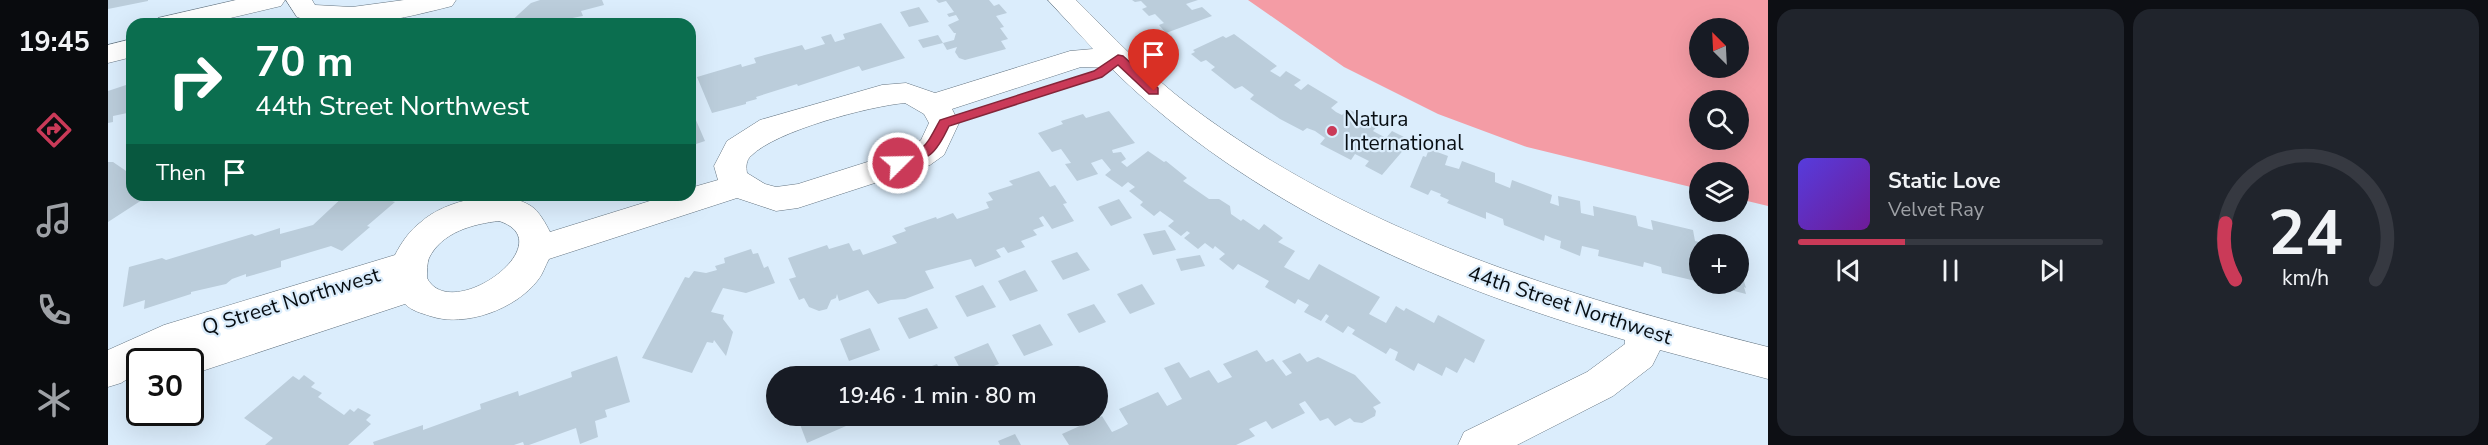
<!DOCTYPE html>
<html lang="en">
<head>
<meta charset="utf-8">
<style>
	:root { --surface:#171b24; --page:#20242c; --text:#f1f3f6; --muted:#9ea1a6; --line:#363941; --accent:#ca3a58 }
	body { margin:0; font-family:"Nunito Sans",sans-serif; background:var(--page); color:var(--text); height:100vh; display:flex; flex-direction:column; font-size:22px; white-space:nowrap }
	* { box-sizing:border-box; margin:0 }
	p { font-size:20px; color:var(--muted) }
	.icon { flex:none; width:33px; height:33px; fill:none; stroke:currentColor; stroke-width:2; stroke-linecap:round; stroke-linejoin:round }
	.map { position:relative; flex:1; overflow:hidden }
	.panel { display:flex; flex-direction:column; gap:9px; padding:9px; background:#0d0f14; width:720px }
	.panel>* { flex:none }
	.banner { position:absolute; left:18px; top:18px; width:570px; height:183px; border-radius:18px; box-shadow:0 6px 24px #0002; background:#0b6e4f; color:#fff; overflow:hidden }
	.needle { width:39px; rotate:336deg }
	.fabs { position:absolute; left:1581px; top:18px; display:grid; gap:12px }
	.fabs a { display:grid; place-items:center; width:60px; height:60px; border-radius:50%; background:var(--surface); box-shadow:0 6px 24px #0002; font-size:30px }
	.speed { position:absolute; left:18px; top:348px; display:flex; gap:12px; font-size:30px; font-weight:700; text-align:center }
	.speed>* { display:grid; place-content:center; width:78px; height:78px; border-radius:50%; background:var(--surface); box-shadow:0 6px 24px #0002; line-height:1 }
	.speed .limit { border:3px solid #111; border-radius:9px; background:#fff; color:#111 }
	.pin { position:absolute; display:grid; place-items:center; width:51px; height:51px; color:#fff; margin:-62px -26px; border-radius:50% 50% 50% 0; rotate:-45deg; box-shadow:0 0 6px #0007 }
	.pin .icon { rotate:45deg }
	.me { position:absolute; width:66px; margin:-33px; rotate:67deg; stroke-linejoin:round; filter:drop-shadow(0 0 4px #0008) }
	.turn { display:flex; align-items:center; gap:21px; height:126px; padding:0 30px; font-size:27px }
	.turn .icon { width:78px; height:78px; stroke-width:2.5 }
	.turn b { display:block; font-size:42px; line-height:51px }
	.then { display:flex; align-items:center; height:57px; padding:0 30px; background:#0003; gap:12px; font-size:22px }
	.panel .widget { flex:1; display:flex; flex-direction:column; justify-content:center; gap:9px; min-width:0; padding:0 21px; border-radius:18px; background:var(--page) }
	.panel .dial { align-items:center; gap:0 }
	.dial svg { height:156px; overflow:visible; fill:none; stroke:var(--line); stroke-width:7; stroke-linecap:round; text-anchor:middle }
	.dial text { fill:var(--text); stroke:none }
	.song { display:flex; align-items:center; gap:18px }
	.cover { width:72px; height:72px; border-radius:9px; background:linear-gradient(135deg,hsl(250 70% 55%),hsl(280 70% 35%)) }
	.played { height:6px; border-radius:3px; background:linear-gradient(90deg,var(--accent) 35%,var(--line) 35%) }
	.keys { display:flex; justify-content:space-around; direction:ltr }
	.panel .tiles { flex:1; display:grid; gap:9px; grid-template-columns:repeat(2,1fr) }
	.trip { position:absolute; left:658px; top:366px; width:342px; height:60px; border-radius:30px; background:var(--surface); box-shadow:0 6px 24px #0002; font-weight:600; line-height:60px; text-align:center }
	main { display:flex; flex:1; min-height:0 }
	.tabs { display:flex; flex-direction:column; width:108px; justify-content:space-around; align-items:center; background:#090b0e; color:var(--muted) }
	.tabs .icon { width:42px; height:42px }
	.tabs .selected { color:var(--accent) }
	.tabs b { font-size:27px; color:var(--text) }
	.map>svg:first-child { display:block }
	.green { fill:#f49ca5; fill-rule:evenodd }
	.building { fill:#bbcddb }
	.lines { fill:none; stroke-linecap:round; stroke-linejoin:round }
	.minor-casing { stroke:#657582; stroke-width:1 }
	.minor { fill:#fff; fill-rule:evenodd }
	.route { fill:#ca3a58; stroke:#832639; stroke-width:1.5 }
	.poi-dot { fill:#ca3a58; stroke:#dbedfc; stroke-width:2 }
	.labels { text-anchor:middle; stroke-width:4.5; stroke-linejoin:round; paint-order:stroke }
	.poi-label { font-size:21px; fill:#080e13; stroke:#dbedfc; text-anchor:start }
	.street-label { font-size:21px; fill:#080e13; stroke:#dbedfc }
</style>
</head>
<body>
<main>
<nav class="tabs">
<b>19:45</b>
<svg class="icon selected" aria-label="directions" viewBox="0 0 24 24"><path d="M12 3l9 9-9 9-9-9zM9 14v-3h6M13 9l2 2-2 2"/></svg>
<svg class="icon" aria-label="music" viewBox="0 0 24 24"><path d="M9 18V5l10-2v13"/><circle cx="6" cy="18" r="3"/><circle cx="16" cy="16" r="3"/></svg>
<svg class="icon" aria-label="phone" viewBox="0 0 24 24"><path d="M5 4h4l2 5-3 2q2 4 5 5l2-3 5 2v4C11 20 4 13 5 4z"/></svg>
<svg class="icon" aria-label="climate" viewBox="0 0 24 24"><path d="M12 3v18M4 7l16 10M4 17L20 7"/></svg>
</nav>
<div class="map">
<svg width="1660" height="445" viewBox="0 0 1660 445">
	<rect width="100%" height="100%" fill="#dbedfc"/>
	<path class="green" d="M1140 0H1660V206L1631 199 1630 172H1592L1591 189 1419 147 1330 114 1236 67ZM1592 28H1630V68H1592ZM1592 100H1630V140H1592Z"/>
	<g class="building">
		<polygon points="0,0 40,0 40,1 0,9"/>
		<polygon points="432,0 494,0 496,5 473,11 475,16 459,19 456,24 400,24 423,3"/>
		<polygon points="828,0 881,0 886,6 891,4 899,13 888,16 896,27 892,28 900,39 893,41 898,49 857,60 851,58 847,52 849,47 839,50 835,43 846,40 848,33 846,33 840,25 851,20 848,15 841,17 839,14 846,12 838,1 831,3"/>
		<polygon points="1024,0 1090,0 1078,4 1084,10 1094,7 1104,16 1058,33 1051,25 1056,23 1047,14 1041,16 1034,9 1039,7 1033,1 1027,2"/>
		<polygon points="811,7 821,22 801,27 792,12"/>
		<polygon points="773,23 797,58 754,71 751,66 690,86 689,84 648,97 649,99 638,102 638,104 604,113 589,77 633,64 634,67 648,63 646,58 694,45 697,50 717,44 713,37 723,34 727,42 737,39 735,34"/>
		<polygon points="1126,34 1169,66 1162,71 1172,77 1178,71 1193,80 1186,85 1193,90 1200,84 1230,102 1223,108 1228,112 1234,115 1240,109 1271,124 1265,131 1278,138 1284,131 1302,140 1296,146 1298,147 1274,175 1257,166 1261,161 1247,154 1243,160 1212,144 1217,138 1207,131 1199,128 1195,131 1172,119 1142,99 1146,95 1134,86 1127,89 1103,70 1107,67 1103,64 1098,60 1093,62 1083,54 1087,52 1085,50 1115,36 1118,38"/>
		<polygon points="830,35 835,43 815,48 810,40"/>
		<polygon points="24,83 24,112 5,116 5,122 0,123 0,91"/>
		<polygon points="582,111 584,111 597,141 582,146"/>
		<polygon points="1001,111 1027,143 1004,150 1005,153 1013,152 1018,159 1013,162 1019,167 1040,151 1056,162 1058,161 1079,178 1075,181 1101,199 1111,199 1122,206 1123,214 1133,221 1135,219 1151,230 1156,224 1175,238 1170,242 1187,251 1176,267 1201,280 1211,264 1272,297 1261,314 1278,323 1288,306 1296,311 1298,308 1326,323 1330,315 1377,340 1366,363 1357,358 1349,373 1338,367 1334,376 1310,363 1306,371 1287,360 1290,352 1282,348 1278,354 1244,334 1247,330 1240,326 1235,333 1217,322 1221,316 1218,314 1213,321 1196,312 1201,305 1190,299 1187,304 1157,287 1161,281 1130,264 1125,270 1111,259 1117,254 1107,246 1105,249 1097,243 1090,249 1076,238 1082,233 1079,231 1073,236 1060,226 1066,221 1052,211 1046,216 1032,205 1035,202 1021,191 1027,187 1020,182 1014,187 997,175 1003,170 994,159 983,163 990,174 969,181 957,164 963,163 953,149 944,152 930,133 955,124 953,121 975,114 978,118"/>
		<polygon points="1321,149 1340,156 1337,165 1351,169 1354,161 1387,173 1387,182 1402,188 1404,180 1444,195 1442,203 1451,206 1450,196 1472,201 1473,213 1486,216 1485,206 1528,216 1530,226 1537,228 1545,230 1543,220 1585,230 1587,241 1599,244 1592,244 1592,282 1554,273 1553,267 1536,262 1535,267 1490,256 1491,250 1474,246 1472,256 1452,248 1453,241 1444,238 1437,235 1436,241 1396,225 1395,219 1378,212 1378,219 1339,203 1341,200 1332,196 1333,194 1323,190 1320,195 1302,187 1315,156 1318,157"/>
		<polygon points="0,162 5,162 24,175 24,195 37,198 0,222"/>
		<polygon points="931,171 942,187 947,185 959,203 955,204 966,221 944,229 935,216 931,218 936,226 925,230 929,235 913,241 917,247 900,253 896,247 888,250 893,257 867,267 863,259 817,271 826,288 797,299 783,300 770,304 760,290 731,301 729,294 728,298 723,300 719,309 711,311 701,307 696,298 691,300 681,279 688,277 680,258 719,245 721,249 741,243 745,251 752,249 755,255 789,243 784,236 798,231 796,228 828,217 829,219 845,213 849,219 881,208 878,202 885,200 880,193 905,185 901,181"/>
		<polygon points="237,195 290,195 284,201 287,202 259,226 262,227 234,251 223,246 173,261 173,267 138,277 138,274 124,279 118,284 83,292 83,294 36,309 37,300 15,307 21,267 54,258 58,260 144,234 147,236 172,228 172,234 205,225"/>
		<polygon points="1011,199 1024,218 1003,226 990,207"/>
		<polygon points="1057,230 1068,250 1045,255 1035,234"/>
		<polygon points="1602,235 1624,240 1625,244 1604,244"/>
		<polygon points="643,249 645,254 650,253 656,268 660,266 667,283 638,293 615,288 603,312 616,315 615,319 625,332 618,356 606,340 605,343 599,342 584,373 534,358 577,277 581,278 586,271 598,273 609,270 607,266 617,263 616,258"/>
		<polygon points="969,252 982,270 955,280 943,261"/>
		<polygon points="1092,255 1097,266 1073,271 1068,259"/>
		<polygon points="1630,261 1638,288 1636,287 1638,294 1615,288 1614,284 1630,284"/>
		<polygon points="917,270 930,291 902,301 890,281"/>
		<polygon points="1034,284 1047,304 1022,314 1009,294"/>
		<polygon points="875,285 888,307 859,317 847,296"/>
		<polygon points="986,304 998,322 971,333 959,314"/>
		<polygon points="819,308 830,328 801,339 790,318"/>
		<polygon points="932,324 945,345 916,356 904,335"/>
		<polygon points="762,328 772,350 741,361 732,339"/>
		<polygon points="880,343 891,364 876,370 878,375 873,376 856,376 846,357"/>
		<polygon points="1149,350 1158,362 1165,359 1178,376 1184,373 1174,361 1192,353 1199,362 1210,357 1247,375 1273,403 1265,407 1268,411 1267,416 1254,423 1246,422 1242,418 1227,426 1220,418 1212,421 1197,401 1191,404 1197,413 1164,429 1158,421 1141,429 1147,436 1128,445 961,445 954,434 994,416 1004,432 1013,428 1020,424 1011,409 1050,392 1059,406 1074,399 1056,368 1071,362 1082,378 1101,370 1110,383 1124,377 1115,364"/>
		<polygon points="509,356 522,402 497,410 499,417 487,421 490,437 472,444 468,428 421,445 416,445 415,442 406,445 266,445 265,442 315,425 315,430 373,409 372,404 410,391 411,396 464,377 463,372"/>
		<polygon points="829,364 835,376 798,376"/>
		<polygon points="196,375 207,383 203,387 214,393 210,397 236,415 242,409 246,412 250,408 263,415 258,420 263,424 240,445 157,445 165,438 136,418 185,376 191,380"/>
		<polygon points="699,416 733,416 738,426 699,443 690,419"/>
		<polygon points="907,434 913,445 892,445 890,441"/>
	</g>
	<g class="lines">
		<defs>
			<g id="minor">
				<polygon points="128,0 177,0 173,6 97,24 46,24 50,18"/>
				<path d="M178 0H204L207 5 244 7 296 0H348L344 6C296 18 237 34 189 17Z"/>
				<path d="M940 0H968C1004 36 1040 74 1081 105 1252 234 1455 295 1660 347V379L1552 350 1544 366 1505 396 1409 445H1350L1356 432 1479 372 1517 344V340C1331 286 1143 206 1003 68L973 67 844 109 851 123 836 155 822 165 690 208 668 211 629 198 441 259C437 266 435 274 430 280 408 309 357 328 322 316 313 313 304 311 297 304L82 375V362H56L57 358 50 362H32V371L13 383 0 387V350L56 325 287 255C293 243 302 230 313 222 337 200 394 187 423 206 431 211 438 224 442 232L561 195H582V188L610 180 606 166 619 141 652 120 774 85 798 83 827 93 962 51 985 49ZM797 103 816 114 821 123 813 140 800 149 690 184 668 187 657 184 639 173C638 167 638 160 643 156 667 131 762 106 797 103ZM391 221C457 242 343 325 319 278 319 272 319 263 321 258 334 232 365 224 391 221Z"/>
				<polygon points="24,39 24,57 0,63 0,45"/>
			</g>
		</defs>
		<use href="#minor" class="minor-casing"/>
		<use href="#minor" class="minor"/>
	</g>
	<path class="route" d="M1010 55 1015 56 1050 88V94H1041L1010 65 994 77 841 126C827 156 822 158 790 168L784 163 786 160C819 149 816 149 832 120L986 71Z"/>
	<circle class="poi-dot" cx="1224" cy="131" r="6"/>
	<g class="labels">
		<g class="poi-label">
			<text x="1236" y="126">Natura<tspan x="1236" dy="24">International</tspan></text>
		</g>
		<g class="street-label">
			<text transform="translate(183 301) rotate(-17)" y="7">Q Street Northwest</text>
			<text transform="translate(1462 305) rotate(18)" y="7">44th Street Northwest</text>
		</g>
	</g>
</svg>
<div class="fabs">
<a><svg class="needle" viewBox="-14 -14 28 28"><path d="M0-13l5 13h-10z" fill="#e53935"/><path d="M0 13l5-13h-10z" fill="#9ea1a6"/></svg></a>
<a><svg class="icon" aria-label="search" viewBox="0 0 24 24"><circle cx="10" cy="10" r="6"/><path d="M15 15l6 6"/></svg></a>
<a><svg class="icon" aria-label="layers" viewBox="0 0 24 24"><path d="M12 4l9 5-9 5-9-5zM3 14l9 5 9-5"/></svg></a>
<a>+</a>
</div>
<div class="speed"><div class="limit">30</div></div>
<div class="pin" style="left:1046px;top:91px;background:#d93025"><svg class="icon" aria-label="arrive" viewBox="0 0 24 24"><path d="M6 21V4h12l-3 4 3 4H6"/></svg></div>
<svg class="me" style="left:790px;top:163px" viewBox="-20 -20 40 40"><circle r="17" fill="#ca3a58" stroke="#fff" stroke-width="3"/><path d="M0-11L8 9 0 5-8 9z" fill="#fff"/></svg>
<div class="trip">19:46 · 1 min · 80 m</div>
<div class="banner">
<div class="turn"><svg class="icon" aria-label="right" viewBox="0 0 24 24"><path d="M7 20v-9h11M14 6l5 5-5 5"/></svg><div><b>70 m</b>44th Street Northwest</div></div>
<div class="then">Then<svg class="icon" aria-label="arrive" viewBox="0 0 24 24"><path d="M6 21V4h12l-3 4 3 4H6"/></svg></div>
</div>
</div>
<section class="panel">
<div class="tiles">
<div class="widget">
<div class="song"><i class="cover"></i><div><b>Static Love</b><p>Velvet Ray</p></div></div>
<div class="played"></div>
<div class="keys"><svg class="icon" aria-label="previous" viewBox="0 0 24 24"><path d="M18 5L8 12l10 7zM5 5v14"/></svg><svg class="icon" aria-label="pause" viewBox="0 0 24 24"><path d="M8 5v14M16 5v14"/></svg><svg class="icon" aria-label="next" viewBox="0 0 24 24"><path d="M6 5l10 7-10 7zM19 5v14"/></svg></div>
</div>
<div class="widget dial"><svg viewBox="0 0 100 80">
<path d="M14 69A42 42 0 1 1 86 69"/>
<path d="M14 69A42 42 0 0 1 9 40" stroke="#ca3a58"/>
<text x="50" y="56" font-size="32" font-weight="700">24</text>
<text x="50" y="72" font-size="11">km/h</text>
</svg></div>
</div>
</section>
</main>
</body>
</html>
